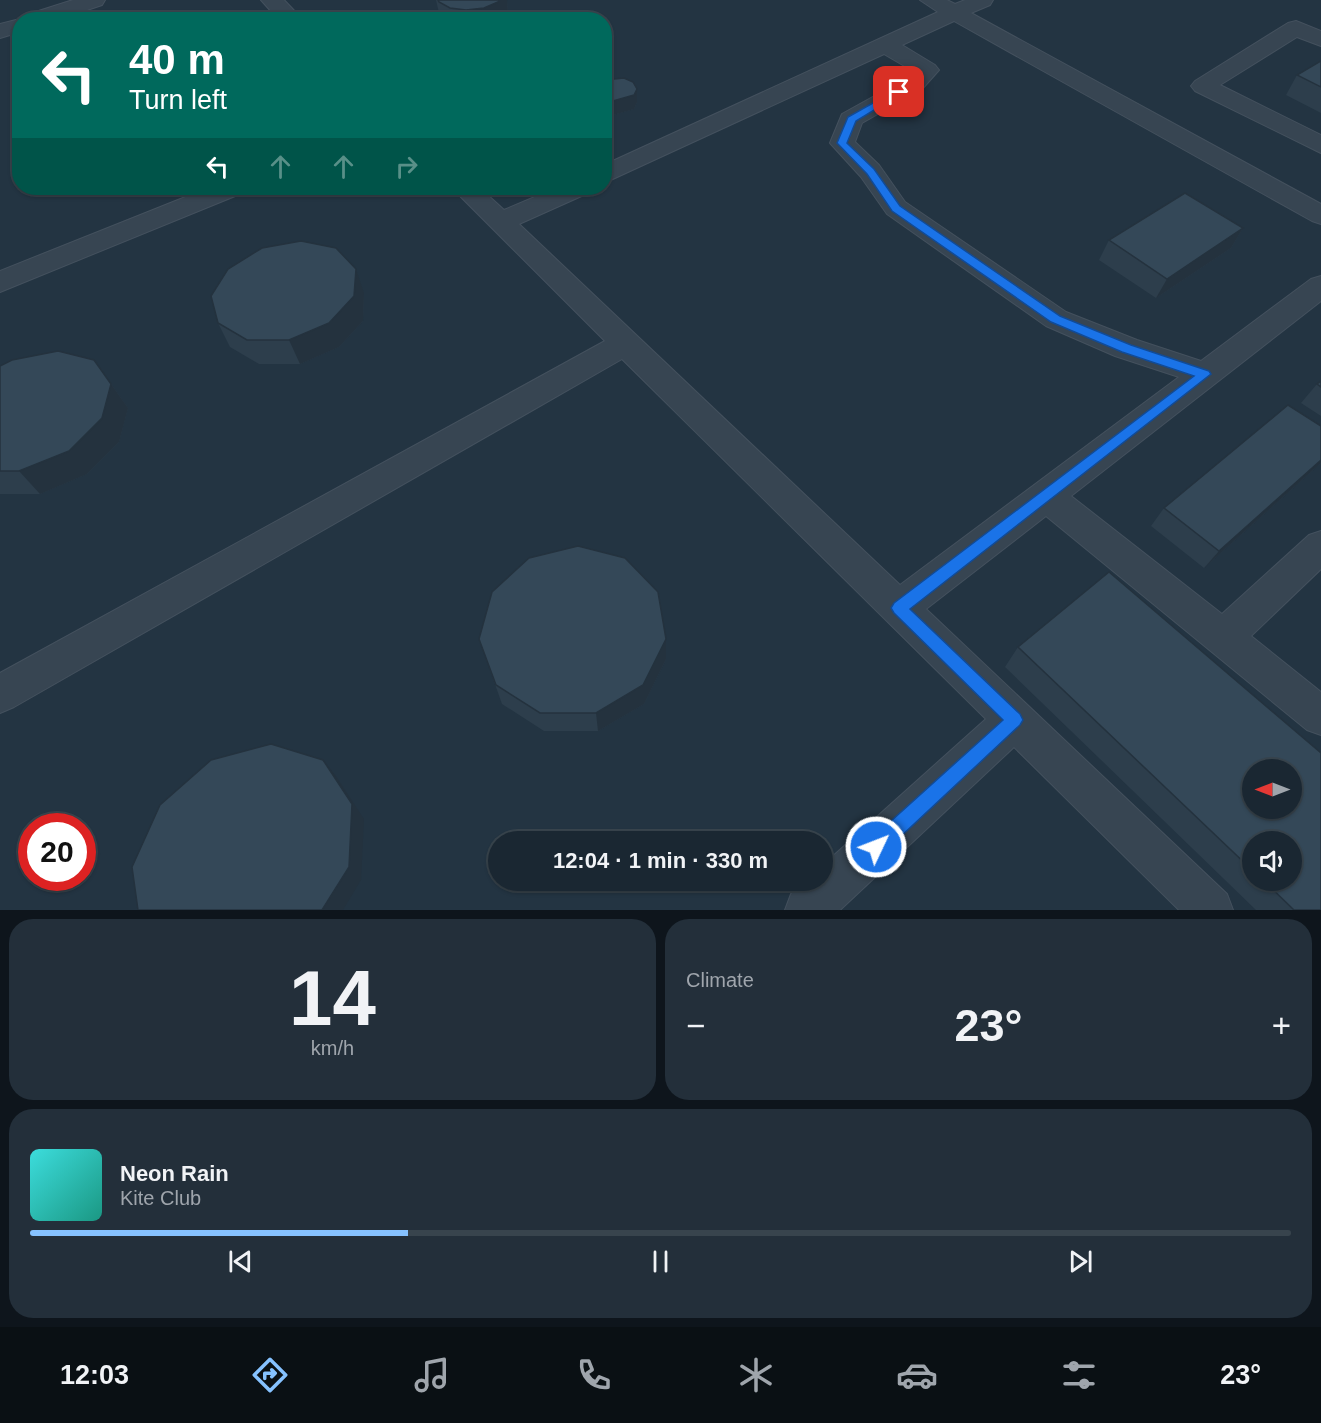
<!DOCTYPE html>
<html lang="en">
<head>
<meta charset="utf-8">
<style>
	:root { --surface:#1a2732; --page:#232f3a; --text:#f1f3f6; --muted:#9fa5ac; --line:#38444d; --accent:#86c2ff }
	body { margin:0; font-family:Arial,sans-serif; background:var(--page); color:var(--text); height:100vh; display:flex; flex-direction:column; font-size:22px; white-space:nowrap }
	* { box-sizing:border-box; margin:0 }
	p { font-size:20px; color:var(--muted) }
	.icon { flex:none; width:33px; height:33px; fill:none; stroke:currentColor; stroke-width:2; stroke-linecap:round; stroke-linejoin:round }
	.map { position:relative; height:910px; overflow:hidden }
	.details { display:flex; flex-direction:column; gap:9px; padding:9px; background:#0e151c; flex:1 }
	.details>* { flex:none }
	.guide { position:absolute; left:12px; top:12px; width:600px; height:183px; border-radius:24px; box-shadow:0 2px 4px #0004,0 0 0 2px var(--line); background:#00695c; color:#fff; overflow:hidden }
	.needle { width:39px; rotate:270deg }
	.buttons { position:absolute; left:1242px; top:759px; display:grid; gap:12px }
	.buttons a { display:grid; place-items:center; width:60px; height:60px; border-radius:50%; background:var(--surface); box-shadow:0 2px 4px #0004,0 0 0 2px var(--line); font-size:30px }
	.speed { position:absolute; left:18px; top:813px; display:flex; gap:12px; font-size:30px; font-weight:700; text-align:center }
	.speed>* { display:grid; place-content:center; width:78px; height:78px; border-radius:50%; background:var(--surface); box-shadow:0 2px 4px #0004,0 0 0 2px var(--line); line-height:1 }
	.speed .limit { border:9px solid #d22; background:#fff; color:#111 }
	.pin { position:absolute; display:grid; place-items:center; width:51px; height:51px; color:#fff; margin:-26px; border-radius:12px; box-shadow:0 3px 9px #0006 }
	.me { position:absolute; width:66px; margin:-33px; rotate:47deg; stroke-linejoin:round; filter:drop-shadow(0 0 4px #0008) }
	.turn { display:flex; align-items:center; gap:21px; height:126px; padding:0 18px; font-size:27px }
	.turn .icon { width:78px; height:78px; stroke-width:2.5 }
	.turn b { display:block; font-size:42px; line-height:51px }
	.lanes { display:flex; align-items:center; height:57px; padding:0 18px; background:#0003; justify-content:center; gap:30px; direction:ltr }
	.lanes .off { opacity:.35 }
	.big { font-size:45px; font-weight:700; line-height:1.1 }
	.details .widget { flex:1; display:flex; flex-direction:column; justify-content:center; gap:9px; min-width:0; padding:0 21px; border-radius:24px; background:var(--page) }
	.details .dial { align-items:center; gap:0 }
	.dial b { font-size:78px; line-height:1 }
	.song { display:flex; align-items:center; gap:18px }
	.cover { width:72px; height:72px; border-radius:9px; background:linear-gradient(135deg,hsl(180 70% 55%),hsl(170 70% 35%)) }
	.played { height:6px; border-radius:3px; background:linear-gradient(90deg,var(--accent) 30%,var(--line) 30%) }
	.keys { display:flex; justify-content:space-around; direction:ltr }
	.heat { display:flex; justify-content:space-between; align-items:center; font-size:33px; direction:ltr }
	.details .tiles { flex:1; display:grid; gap:9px; grid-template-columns:1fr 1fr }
	.widget:last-child { grid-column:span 2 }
	.trip { position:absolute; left:488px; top:831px; width:345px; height:60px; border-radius:30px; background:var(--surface); box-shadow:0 2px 4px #0004,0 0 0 2px var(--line); font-weight:700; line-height:60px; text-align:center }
	.menu { display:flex; height:96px; justify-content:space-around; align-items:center; background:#0a1014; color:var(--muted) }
	.menu .icon { width:42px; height:42px }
	.menu .current { color:var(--accent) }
	.menu b { font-size:27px; color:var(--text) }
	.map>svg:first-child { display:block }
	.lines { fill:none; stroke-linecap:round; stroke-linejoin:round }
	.minor-casing { stroke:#44515e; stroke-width:2 }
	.minor { fill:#374552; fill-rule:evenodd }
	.wall { fill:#2d3e4c; fill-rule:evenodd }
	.shaded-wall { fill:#24323e }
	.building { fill:#344858; stroke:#24323e; stroke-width:1.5; fill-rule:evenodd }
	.route { fill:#1a73e8; stroke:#114b97; stroke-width:1.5 }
</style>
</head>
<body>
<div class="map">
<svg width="1321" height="910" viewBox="0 0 1321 910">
	<rect width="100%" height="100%" fill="#233442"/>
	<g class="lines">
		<defs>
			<g id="minor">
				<polygon points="73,0 105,0 102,5 57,20 20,20 20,32 0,38 0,24 24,18 26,15"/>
				<polygon points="261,0 284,0 303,20 279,20"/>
				<polygon points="920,0 947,0 955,4 965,0 993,0 990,5 971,13 1321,204 1321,224 1312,221 954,21 902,45 935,65 939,70 923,88 862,123 855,142 879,165 905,202 1066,312 1137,340 1201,361 1311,279 1321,276 1321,301 1071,496 1222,614 1309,535 1321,531 1321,569 1251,636 1321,692 1321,735 1307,730 1046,516 926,609 1227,894 1233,910 1179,910 1014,747 840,910 785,910 791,894 806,880 822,880 822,866 986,719 622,359 14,707 0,713 0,673 605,341 452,188 480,188 504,210 556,188 590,188 586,194 519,224 900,585 1179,377 1115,356 1046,326 887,214 861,177 830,143 842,114 907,78 913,71 884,54 604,183 604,165 938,12"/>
				<polygon points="1296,21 1321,31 1321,46 1297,37 1220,85 1321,135 1321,153 1195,91 1191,86 1195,81 1288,23"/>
				<polygon points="208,188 244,188 240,194 0,292 0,271"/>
			</g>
		</defs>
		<use href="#minor" class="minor-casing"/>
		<use href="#minor" class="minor"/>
	</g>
	<g class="wall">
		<polygon points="436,0 507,0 508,13 502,20 442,20 439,13"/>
		<polygon points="1321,61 1321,113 1286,95 1297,75"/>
		<polygon points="604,80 637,102 634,109 613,115 604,113"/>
		<polygon points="1243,228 1231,248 1156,298 1099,260 1109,240"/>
		<polygon points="364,293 363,321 339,347 300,364 259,364 230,347 218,323"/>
		<polygon points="94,360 128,408 119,442 87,474 40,494 0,494 0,366"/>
		<polygon points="1321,381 1321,416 1301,403 1317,384"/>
		<polygon points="1321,426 1321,463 1204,568 1151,526 1164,508"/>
		<path d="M1109 572 1321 753V910H1256L1005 667 1018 647ZM1252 770H1292V808H1252ZM1252 842H1292V880H1252Z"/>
		<polygon points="479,639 666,659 644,704 598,731 544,731 502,704"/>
	</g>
	<g class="shaded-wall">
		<polygon points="500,0 507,0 508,13 502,20 467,20 466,10"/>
		<polygon points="637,89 637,102 634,109 613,115 613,101"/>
		<polygon points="1243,228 1231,248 1156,298 1167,279"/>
		<polygon points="356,269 364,293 363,321 339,347 300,364 289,340"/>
		<polygon points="111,384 128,408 119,442 87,474 40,494 19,471"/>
		<polygon points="1321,460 1321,463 1204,568 1219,551"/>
		<polygon points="666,639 666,659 644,704 598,731 596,713"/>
		<polygon points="323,760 336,776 364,819 361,880 343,910 322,910"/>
	</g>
	<g class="building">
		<polygon points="438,0 500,0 498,2 484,8 466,10 450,8 439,2"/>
		<polygon points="1321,61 1321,87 1297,75"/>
		<polygon points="624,78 633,82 637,89 634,95 613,101 604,99 604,80"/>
		<polygon points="1185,193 1243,228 1167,279 1109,240"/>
		<polygon points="301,241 336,248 356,269 354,296 329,323 289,340 247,340 218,323 211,296 228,269 262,248"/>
		<polygon points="58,351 94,360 111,384 102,418 69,451 19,471 0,471 0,366 12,360"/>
		<polygon points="1321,381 1321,387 1317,384"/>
		<polygon points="1288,405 1321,426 1321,460 1219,551 1164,508"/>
		<polygon points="578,546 625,558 658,592 666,639 643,685 596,713 540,713 496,685 479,639 492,592 529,558"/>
		<path d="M1109 572 1321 753V910H1294L1263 880H1292V842H1252V870L1018 647ZM1252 770H1292V808H1252Z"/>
		<polygon points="271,744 323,760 352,804 349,867 322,910 138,910 132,867 160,805 211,760"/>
	</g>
	<polygon class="route" points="896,90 904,92 856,121 847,143 874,169 900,206 1060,316 1131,345 1209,371 1211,374 910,609 1020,714 1023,720 1020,725 883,853 876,856 870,853 867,847 870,840 1003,720 894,613 891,608 894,603 1194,376 1122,352 1051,322 892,211 867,174 837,143 848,117"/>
</svg>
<div class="buttons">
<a><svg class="needle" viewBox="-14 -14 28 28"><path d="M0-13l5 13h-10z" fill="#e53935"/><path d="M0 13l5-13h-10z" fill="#9fa5ac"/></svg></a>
<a><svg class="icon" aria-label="sound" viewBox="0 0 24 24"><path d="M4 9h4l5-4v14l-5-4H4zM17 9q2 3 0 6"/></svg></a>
</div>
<div class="speed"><div class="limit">20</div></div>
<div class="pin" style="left:899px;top:92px;background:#d93025"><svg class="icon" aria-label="arrive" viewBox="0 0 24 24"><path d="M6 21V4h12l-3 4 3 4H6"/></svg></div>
<svg class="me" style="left:876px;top:847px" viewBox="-20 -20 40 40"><circle r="17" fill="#1a73e8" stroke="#fff" stroke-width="3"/><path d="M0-11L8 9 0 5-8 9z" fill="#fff"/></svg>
<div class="trip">12:04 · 1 min · 330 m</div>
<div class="guide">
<div class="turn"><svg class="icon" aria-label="left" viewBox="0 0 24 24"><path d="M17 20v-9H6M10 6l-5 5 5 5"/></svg><div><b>40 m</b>Turn left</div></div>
<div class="lanes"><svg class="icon" aria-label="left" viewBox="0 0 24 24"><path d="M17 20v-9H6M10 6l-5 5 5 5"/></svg><svg class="icon off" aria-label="ahead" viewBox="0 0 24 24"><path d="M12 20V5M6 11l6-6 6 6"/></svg><svg class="icon off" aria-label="ahead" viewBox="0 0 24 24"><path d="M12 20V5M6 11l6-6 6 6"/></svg><svg class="icon off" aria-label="right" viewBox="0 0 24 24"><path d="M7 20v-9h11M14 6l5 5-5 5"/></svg></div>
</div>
</div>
<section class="details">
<div class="tiles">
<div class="widget dial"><b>14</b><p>km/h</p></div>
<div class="widget"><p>Climate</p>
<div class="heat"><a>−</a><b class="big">23°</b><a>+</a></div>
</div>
<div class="widget">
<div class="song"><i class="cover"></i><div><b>Neon Rain</b><p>Kite Club</p></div></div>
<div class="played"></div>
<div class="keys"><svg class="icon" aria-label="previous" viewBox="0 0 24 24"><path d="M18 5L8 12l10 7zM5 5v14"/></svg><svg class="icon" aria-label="pause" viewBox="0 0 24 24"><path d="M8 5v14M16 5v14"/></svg><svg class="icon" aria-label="next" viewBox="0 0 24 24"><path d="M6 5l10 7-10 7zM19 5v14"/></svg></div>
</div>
</div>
</section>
<nav class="menu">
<b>12:03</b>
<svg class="icon current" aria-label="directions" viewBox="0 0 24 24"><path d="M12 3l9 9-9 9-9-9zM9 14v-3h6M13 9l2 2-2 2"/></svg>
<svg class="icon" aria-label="music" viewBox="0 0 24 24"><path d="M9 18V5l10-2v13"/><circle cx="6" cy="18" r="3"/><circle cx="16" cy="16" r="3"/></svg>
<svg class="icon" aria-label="phone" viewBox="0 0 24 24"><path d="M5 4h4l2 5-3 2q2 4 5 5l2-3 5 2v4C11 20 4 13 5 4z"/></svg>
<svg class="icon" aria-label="climate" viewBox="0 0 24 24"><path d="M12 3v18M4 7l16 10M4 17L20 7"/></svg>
<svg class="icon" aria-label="car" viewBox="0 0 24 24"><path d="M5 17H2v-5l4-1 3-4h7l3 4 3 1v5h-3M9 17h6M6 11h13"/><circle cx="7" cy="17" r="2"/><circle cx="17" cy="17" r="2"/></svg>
<svg class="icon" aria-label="filters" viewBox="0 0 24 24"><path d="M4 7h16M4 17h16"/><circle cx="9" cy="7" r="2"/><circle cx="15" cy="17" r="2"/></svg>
<b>23°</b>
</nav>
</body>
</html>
